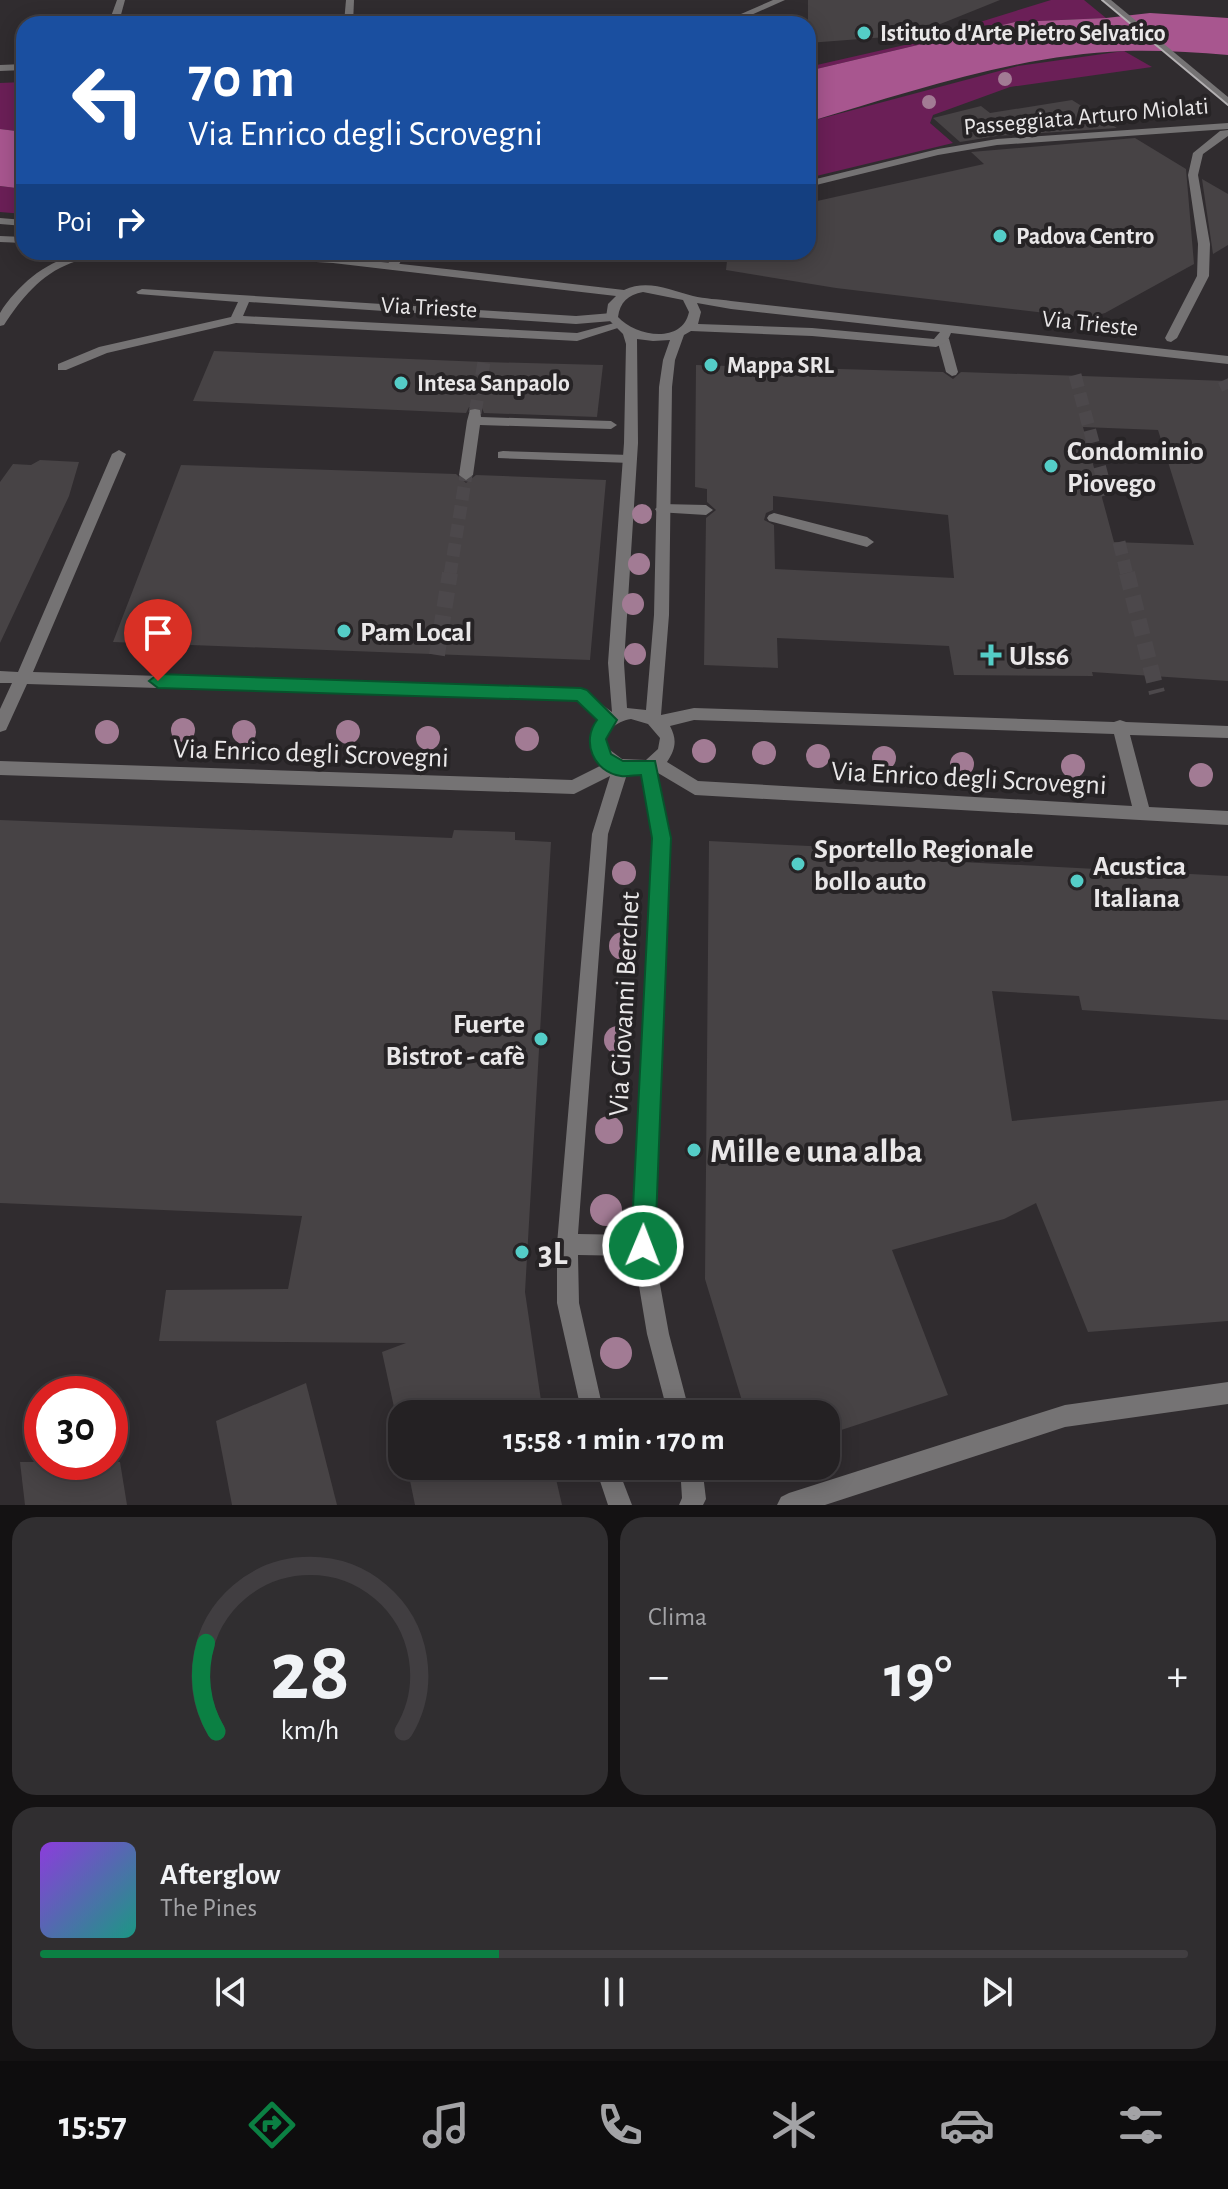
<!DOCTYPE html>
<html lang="it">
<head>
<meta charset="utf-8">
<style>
	:root { --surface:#242123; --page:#302e30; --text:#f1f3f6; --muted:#a3a3a6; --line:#413e41; --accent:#0b8043 }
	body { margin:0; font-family:"Alegreya Sans",sans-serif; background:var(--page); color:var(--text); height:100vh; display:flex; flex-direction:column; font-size:30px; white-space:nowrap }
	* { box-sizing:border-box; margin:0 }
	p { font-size:26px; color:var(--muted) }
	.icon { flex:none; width:44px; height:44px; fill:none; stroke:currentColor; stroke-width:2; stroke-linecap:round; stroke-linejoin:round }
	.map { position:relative; height:1505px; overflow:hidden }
	.sheet { display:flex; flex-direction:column; gap:12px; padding:12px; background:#141213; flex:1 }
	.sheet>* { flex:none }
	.guide { position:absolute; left:16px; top:16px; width:800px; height:244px; border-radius:24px; box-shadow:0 4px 20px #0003,0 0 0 2px var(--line); background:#1a4fa0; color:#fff; overflow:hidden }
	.speed { position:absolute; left:24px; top:1376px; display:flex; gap:16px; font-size:40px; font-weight:700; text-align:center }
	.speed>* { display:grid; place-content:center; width:104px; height:104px; border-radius:50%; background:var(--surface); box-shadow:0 4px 20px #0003,0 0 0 2px var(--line); line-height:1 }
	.speed .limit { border:12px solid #d22; background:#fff; color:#111 }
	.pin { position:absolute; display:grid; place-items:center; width:68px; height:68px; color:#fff; margin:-82px -34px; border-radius:50% 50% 50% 0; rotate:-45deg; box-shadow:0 0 8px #0007 }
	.pin .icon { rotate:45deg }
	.me { position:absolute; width:88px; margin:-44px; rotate:1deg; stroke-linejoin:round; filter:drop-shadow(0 0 6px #0008) }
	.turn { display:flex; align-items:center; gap:28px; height:168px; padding:0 40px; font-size:36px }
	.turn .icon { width:104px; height:104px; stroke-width:2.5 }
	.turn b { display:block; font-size:56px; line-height:68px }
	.then { display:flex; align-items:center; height:76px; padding:0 40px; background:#0003; gap:16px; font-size:30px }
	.big { font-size:60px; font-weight:700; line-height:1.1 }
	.sheet .widget { flex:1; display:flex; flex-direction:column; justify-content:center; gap:12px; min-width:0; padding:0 28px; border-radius:24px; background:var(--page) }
	.sheet .dial { align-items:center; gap:0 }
	.dial svg { height:208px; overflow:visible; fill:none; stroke:var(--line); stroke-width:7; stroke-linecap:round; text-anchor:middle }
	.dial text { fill:var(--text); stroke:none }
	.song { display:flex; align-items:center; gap:24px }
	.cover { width:96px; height:96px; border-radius:12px; background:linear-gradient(135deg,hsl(270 70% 55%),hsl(170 70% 35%)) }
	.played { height:8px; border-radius:4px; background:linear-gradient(90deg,var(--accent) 40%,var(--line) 40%) }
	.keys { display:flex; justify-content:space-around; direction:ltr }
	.heat { display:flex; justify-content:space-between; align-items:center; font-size:44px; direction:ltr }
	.sheet .tiles { flex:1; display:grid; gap:12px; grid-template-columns:1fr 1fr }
	.widget:last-child { grid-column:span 2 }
	.trip { position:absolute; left:388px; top:1400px; width:452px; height:80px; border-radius:24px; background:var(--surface); box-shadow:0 4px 20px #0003,0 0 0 2px var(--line); font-weight:700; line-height:80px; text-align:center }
	.tabs { display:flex; height:128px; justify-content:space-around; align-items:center; background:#0e0d0e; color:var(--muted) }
	.tabs .icon { width:56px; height:56px }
	.tabs .active { color:var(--accent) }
	.tabs b { font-size:36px; color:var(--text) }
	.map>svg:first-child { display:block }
	.green { fill:#6b1f57 }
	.water { fill:#a8568f }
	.building { fill:#474345; fill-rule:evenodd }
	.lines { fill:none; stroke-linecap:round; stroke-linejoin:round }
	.pedestrian-tunnel-far1 { stroke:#4c484b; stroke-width:13; stroke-dasharray:13 6; stroke-linecap:butt }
	.pedestrian-tunnel { stroke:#4c484b; stroke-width:16; stroke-dasharray:16 8; stroke-linecap:butt }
	.service { fill:#757374; fill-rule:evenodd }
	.pedestrian { fill:#757374; fill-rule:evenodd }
	.minor { fill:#757374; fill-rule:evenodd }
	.tertiary { fill:#757374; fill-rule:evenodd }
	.tram { stroke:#b3b0b2; stroke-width:2 }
	.tree { fill:#a27b94 }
	.route { fill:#0b8043; stroke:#07532c; stroke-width:2 }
	.poi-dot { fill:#54cdc7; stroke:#262325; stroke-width:3 }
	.labels { text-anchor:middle; stroke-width:8; stroke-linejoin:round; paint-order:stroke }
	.far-poi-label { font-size:24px; font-weight:bold; fill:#e9e7e8; stroke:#262325; text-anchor:start }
	.far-street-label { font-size:24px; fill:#e9e7e8; stroke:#262325 }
	.poi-label { font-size:28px; font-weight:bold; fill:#e9e7e8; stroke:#262325; text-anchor:start }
	.street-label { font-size:28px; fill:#e9e7e8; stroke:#262325 }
	.near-poi-label { font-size:34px; font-weight:bold; fill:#e9e7e8; stroke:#262325; text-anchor:start }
</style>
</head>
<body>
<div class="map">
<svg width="1228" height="1505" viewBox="0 0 1228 1505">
	<rect width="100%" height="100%" fill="#302c2f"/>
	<g class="green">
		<polygon points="1051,0 1084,0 1106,18 1015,22 808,71 808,67 909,44"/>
		<polygon points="1124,51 1152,67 1010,87 933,115 930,123 953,143 808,178 808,122 1018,66"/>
		<polygon points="24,82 24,132 0,129 0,83"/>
		<polygon points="0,186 24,189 24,214 0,212"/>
	</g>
	<g class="water">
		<path d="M1150 13 1228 18V55C1194 52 1158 50 1124 51 1017 55 910 92 808 122V71L1015 22 1106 18Z"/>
		<polygon points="0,129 24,132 24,189 0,186"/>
	</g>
	<g class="building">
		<polygon points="808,0 1000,0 913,35 808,43"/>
		<polygon points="1072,100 1117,128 997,136 960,142 933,118 981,106 990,113"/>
		<polygon points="1135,138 1186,169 1194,264 1105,313 1088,318 836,288 726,270 728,252 808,252 808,203 984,164 971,152"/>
		<polygon points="1202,179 1228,194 1228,245 1213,254"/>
		<polygon points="214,351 484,362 603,365 597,417 484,413 482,408 476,406 469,407 466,413 193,401"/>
		<path d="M696 365 943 372 953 379 961 372 1228 381V681L1092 672 1093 676 954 675 949 646 777 638 778 668 704 665 706 518 716 510 707 502V489L695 487ZM1083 427 1158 430 1194 545 1114 542ZM773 496 948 515 954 578 775 569 774 525 764 520 766 513 773 510Z"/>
		<polygon points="40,460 79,462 69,496 0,643 0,482 13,464 31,465"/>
		<polygon points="181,465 456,474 466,483 476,475 606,480 590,660 113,642"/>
		<polygon points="0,820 452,838 454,830 515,832 515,840 551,842 525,1292 543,1414 402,1414 402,1444 382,1352 406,1343 159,1341 166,1290 288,1289 302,1216 0,1203"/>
		<polygon points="709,841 830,847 831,855 1228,876 1228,1020 1082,1010 1079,996 992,991 1012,1121 1228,1100 1228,1321 1088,1332 1036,1203 1004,1219 892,1250 948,1395 826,1435 826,1414 746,1414 705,1279"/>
		<polygon points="306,1383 337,1505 232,1505 216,1421"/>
		<polygon points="20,1462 120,1462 127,1505 25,1505"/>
		<polygon points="407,1466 553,1466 562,1505 415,1505"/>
	</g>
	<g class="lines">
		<g class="pedestrian-tunnel-far1">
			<polyline points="1075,375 1107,495"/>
			<polyline points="1224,380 1228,389"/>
			<polyline points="475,413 484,362"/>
			<polyline points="1119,542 1127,575"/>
			<polyline points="450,575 466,475"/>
		</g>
		<g class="pedestrian-tunnel">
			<polyline points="1127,573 1157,693"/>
			<polyline points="437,655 450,573"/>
		</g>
		<g class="service">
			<polygon points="117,0 125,0 119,22 111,24 109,22"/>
			<polygon points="346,0 354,0 353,24 344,23"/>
			<polygon points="142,289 576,316 612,313 618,317 612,321 576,324 249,302 243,316 577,333 618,322 624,326 577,341 236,323 107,353 66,370 58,370 58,364 99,347 231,317 238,302 138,294 136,292"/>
			<polygon points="943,335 949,339 958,372 956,375 952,376 946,372 937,339"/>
			<polygon points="503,451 630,455 637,459 630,463 498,458 498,452"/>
			<polygon points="662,504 706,505 713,510 706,515 657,512 655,509"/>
			<polygon points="774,513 867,537 874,542 867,547 769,521 767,518 769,515"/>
		</g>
		<g class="pedestrian">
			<polygon points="1228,123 1228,129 997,145 938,155 808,187 808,181 938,149 997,139"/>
			<polygon points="1228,130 1228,136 1203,154 1198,175 1210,244 1209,276 1177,338 1171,342 1167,341 1165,338 1197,276 1198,244 1188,175 1193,153 1220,131"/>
			<polygon points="0,218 24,220 24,226 0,224"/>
			<polygon points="394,252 406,252 397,268 393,269 387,266"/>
			<polygon points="475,409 480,410 481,417 611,421 617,425 611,429 480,425 473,475 466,480 459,475 467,421 470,410"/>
		</g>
		<g class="minor">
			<polygon points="773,0 785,0 731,24 718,24"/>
			<polygon points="24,64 24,70 0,71 0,65"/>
			<polygon points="0,236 24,237 24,243 0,242"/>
			<path d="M102 252C93 257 81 259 71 263 40 275 22 298 4 325L0 326V313L3 308C27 275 59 252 102 252Z"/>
			<path d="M195 252C339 252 482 274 624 290 648 279 669 290 693 296 705 299 718 299 731 301L1228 356V364L951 333 947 342 936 347 812 336 691 331 684 335 675 360 672 387 669 615 661 715 694 708 1114 722 1120 720 1126 722 1228 726V738L1130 735 1149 807 1228 811V825L695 795 658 773 669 838 653 1246 669 1334 690 1414H668L647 1334 634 1256 578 1255 579 1303 604 1414H582L557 1303V1244L592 834 610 776 574 794 0 775V761L572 780 604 764 590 749 591 734 599 721 577 701 27 684 6 730 0 732V709L12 683H0V671L18 672 112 454 119 450 126 454 33 672 581 689 612 712 608 663 624 443 626 344 623 334 606 317 608 304 616 296 333 263 201 255ZM643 292 683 300 689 312C682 345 635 336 618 317 620 302 628 295 643 292ZM697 303 731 309 940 332 934 339 812 328 698 324 701 312ZM637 339 653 341 670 340 663 360 659 387 654 615 646 710 627 708 624 663 638 443ZM631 719 648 724 660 738 658 749 646 760 622 759 606 747C606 730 615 722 631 719ZM694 720 1114 734 1132 806 698 781 667 762C676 749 677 739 670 726ZM627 774H642L653 838 633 1235 578 1234 608 834Z"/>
			<polygon points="1228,1382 1228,1404 1065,1427 825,1505 777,1505 781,1497 789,1493 1065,1405"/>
			<polygon points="595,1466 617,1466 632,1505 608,1505"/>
			<polygon points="680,1466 702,1466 706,1499 703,1505 679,1505 682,1498"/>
		</g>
		<polygon class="tertiary" points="1102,0 1111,0 1228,97 1228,105"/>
		<polyline class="tram" points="1102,0 1228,105"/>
	</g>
	<g class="tree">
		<circle cx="1005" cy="79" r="7"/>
		<circle cx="929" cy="102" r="7"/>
		<circle cx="642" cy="514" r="10"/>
		<circle cx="639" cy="564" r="11"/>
		<circle cx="633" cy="604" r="11"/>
		<circle cx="635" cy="654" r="11"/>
		<circle cx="183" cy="730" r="12"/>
		<circle cx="107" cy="732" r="12"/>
		<circle cx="244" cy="732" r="12"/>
		<circle cx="348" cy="732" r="12"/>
		<circle cx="428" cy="738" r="12"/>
		<circle cx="527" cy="739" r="12"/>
		<circle cx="704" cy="751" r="12"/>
		<circle cx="764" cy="753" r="12"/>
		<circle cx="818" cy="756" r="12"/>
		<circle cx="884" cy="758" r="12"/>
		<circle cx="962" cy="764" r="12"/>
		<circle cx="1073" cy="766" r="12"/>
		<circle cx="1201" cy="775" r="12"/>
		<circle cx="624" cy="873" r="12"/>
		<circle cx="623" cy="946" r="14"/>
		<circle cx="618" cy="1040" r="14"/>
		<circle cx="609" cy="1130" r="14"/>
		<circle cx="606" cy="1210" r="16"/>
		<circle cx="616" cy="1353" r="16"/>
	</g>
	<path class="route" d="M158 674 581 688 587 690 617 720 606 739 611 754 623 761H655L671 838 655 1246 652 1254 643 1258 635 1254 631 1246 652 838 641 775C635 775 627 777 621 776 593 772 581 741 597 720L577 701 158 688 149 681Z"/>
	<g class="poi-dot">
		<circle cx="864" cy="33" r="8"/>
		<circle cx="1000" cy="236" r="8"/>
		<circle cx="711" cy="365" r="8"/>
		<circle cx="401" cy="383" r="8"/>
		<circle cx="1051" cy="466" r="8"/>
		<circle cx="344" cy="631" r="8"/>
		<path d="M987 643h8v8h8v8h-8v8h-8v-8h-8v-8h8z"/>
		<circle cx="798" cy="864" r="8"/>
		<circle cx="1077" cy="881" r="8"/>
		<circle cx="541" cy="1039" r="8"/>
		<circle cx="694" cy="1150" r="8"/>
		<circle cx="522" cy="1252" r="8"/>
	</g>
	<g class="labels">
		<g class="far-poi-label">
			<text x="880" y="41">Istituto d'Arte Pietro Selvatico</text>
			<text x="1016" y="244">Padova Centro</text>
			<text x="727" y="373">Mappa SRL</text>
			<text x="417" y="391">Intesa Sanpaolo</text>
		</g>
		<g class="far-street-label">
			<text transform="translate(1086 116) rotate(-5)" y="8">Passeggiata Arturo Miolati</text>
			<text transform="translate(429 307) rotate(3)" y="8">Via Trieste</text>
			<text transform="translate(1090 323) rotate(6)" y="8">Via Trieste</text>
		</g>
		<g class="poi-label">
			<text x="1067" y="460">Condominio<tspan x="1067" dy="32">Piovego</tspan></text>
			<text x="360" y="641">Pam Local</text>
			<text x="1009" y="665">Ulss6</text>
			<text x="814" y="858">Sportello Regionale<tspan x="814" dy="32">bollo auto</tspan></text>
			<text x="1093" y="875">Acustica<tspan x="1093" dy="32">Italiana</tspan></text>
			<text x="525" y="1033" text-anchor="end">Fuerte<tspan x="525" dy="32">Bistrot - cafè</tspan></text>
		</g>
		<g class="street-label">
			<text transform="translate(311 752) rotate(2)" y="10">Via Enrico degli Scrovegni</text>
			<text transform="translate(969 777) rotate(3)" y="10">Via Enrico degli Scrovegni</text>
			<text transform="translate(623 1004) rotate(-87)" y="10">Via Giovanni Berchet</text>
		</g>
		<g class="near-poi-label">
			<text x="710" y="1162">Mille e una alba</text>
			<text x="538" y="1264">3L</text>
		</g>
	</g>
</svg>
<div class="speed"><div class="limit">30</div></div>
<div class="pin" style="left:158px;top:681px;background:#d93025"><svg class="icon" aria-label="arrive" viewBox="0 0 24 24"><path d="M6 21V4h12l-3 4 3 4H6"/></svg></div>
<svg class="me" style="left:643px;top:1246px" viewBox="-20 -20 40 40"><circle r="17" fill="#0b8043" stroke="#fff" stroke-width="3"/><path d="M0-11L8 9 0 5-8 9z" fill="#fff"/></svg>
<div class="trip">15:58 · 1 min · 170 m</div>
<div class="guide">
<div class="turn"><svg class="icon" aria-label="left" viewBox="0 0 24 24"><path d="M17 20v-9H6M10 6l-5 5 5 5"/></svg><div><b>70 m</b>Via Enrico degli Scrovegni</div></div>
<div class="then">Poi<svg class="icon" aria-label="right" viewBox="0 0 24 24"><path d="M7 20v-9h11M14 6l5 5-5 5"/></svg></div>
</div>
</div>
<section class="sheet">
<div class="tiles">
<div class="widget dial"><svg viewBox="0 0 100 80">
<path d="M14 69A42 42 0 1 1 86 69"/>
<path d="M14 69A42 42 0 0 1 10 35" stroke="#0b8043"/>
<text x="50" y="56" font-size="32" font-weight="700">28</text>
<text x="50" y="72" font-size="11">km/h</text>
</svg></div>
<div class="widget"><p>Clima</p>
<div class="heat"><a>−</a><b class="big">19°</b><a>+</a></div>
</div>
<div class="widget">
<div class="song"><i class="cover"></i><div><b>Afterglow</b><p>The Pines</p></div></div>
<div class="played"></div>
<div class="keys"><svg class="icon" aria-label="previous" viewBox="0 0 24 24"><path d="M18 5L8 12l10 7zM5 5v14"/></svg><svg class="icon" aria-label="pause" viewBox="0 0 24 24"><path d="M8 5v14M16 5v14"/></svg><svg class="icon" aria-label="next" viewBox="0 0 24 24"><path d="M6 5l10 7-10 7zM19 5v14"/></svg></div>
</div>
</div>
</section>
<nav class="tabs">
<b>15:57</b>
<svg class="icon active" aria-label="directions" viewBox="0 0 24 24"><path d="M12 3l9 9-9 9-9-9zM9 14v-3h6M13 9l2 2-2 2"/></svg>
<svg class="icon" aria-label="music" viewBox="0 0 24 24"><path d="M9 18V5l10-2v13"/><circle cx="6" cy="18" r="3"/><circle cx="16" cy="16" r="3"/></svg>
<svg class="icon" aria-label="phone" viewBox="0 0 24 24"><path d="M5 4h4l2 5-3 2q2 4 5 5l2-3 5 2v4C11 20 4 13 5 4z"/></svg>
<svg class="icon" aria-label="climate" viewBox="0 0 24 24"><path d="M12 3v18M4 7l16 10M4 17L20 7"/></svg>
<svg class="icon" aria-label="car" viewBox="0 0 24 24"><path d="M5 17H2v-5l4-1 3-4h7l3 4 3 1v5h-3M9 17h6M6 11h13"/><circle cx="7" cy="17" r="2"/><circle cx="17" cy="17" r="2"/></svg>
<svg class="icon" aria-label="filters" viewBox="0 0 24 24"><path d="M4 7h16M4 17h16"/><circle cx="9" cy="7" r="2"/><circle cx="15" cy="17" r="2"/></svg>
</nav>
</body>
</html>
